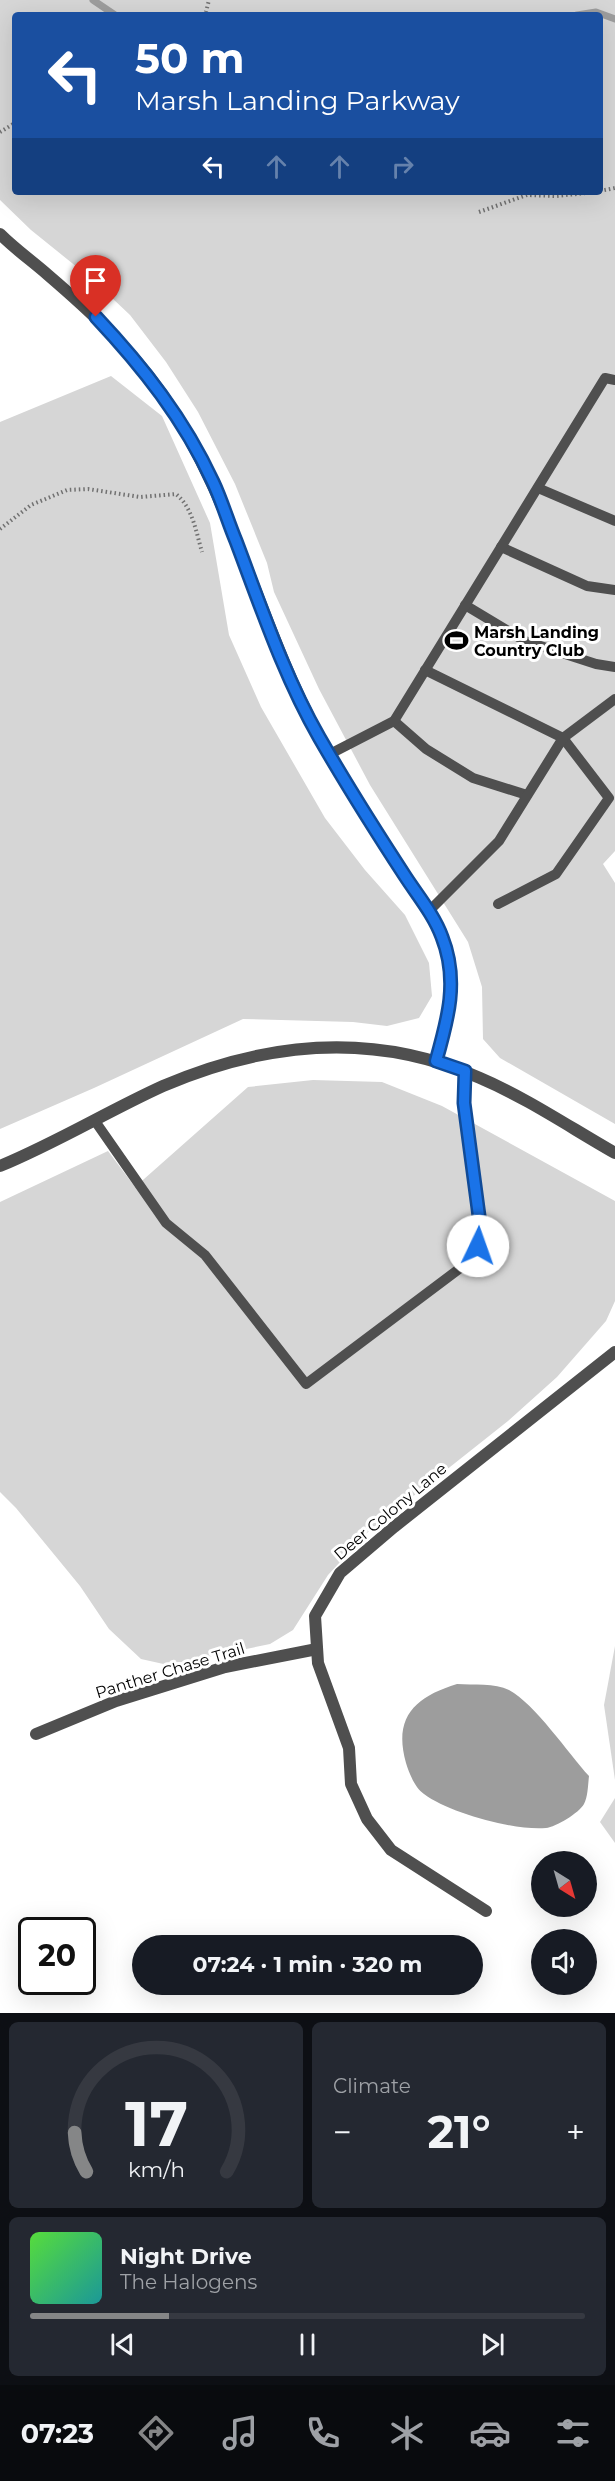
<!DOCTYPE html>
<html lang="en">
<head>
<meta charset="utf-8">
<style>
	:root { --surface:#171b24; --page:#242831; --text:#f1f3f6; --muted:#9ea1a6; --line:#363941; --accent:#858687 }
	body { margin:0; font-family:Montserrat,sans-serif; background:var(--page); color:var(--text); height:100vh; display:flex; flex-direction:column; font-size:22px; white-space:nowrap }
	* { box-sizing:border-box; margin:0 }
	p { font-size:20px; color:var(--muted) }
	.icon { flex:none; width:33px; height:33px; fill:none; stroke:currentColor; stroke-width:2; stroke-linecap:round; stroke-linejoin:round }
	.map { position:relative; height:2013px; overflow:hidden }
	.details { display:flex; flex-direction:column; gap:9px; padding:9px; background:#0d0f14; flex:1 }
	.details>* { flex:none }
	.guide { position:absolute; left:12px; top:12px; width:591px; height:183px; border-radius:6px; box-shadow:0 6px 24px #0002; background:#1a4fa0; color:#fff; overflow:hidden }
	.needle { width:39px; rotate:143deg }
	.buttons { position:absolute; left:531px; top:1851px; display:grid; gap:12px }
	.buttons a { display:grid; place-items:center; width:66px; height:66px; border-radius:50%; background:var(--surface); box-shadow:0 6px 24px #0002; font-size:30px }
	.speed { position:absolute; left:18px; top:1917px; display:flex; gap:12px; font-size:30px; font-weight:700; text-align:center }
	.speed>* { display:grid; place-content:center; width:78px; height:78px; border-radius:50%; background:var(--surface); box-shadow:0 6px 24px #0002; line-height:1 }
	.speed .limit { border:3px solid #111; border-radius:9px; background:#fff; color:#111 }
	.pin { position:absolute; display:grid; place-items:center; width:51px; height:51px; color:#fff; margin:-62px -26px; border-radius:50% 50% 50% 0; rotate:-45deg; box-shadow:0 0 6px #0007 }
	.pin .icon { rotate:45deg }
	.me { position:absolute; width:66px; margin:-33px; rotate:3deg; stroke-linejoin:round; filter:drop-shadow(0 0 4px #0008) }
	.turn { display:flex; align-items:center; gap:21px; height:126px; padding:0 24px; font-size:27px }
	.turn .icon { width:78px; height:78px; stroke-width:2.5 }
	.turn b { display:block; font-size:42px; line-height:51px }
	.lanes { display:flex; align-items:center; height:57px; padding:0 24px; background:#0003; justify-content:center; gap:30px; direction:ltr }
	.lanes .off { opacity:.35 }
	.big { font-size:45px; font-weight:700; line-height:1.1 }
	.details .widget { flex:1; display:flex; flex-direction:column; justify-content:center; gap:9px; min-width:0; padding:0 21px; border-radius:9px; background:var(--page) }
	.details .dial { align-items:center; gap:0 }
	.dial svg { height:156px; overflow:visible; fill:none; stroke:var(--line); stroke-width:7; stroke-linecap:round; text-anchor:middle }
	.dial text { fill:var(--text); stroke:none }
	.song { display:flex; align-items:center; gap:18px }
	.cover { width:72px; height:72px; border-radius:9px; background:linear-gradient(135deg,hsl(110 70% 55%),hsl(180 70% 35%)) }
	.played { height:6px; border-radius:3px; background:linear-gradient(90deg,var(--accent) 25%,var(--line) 25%) }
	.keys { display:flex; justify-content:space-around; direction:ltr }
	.heat { display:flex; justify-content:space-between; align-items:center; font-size:33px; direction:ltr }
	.details .tiles { flex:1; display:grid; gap:9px; grid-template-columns:1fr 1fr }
	.widget:last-child { grid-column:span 2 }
	.trip { position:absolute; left:132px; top:1935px; width:351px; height:60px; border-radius:30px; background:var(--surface); box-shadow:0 6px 24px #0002; font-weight:700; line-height:60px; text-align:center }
	.dock { display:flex; height:96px; justify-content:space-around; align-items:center; background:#090b0e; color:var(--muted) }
	.dock .icon { width:42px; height:42px }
	.dock .current { color:var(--accent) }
	.dock b { font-size:27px; color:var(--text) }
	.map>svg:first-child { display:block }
	.green { fill:#d6d6d6; fill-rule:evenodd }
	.water { fill:#9d9d9d }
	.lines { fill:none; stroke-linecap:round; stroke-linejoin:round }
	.stream { stroke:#9d9d9d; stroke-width:7 }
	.path { stroke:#717171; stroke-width:4; stroke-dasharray:1.5 3; stroke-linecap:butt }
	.service { stroke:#4f4f4f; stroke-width:10 }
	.minor { stroke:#4f4f4f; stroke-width:12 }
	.route-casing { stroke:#114b97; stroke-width:15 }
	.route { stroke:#1a73e8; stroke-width:10 }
	.labels { text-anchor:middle; stroke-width:6; stroke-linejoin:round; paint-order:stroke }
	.poi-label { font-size:16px; font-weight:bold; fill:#000; stroke:#fff; text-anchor:start }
	.street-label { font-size:16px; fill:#000; stroke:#fff }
</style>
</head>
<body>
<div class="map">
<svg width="615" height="2013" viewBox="0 0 615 2013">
	<rect width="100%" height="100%" fill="#fff"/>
	<g class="green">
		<path d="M0 0H615V851L603 864 615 883V1124L500 1058 483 1039 482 987 468 942 370 785 319 689 274 592 267 563 235 484 198 412 166 362 130 315 93 280 31 230 0 200ZM15 15H600V192H15Z"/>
		<polygon points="111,376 162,416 210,523 229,635 261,707 325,818 365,870 405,915 429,963 432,996 419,1018 387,1026 353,1022 243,1019 94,1088 0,1129 0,422"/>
		<polygon points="313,1080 382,1082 442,1106 615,1201 615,1301 606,1321 557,1377 508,1421 368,1532 328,1575 293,1630 270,1644 168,1665 141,1659 109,1629 80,1586 16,1508 0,1492 0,1202 108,1151 135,1187 248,1087"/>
		<polygon points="615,1646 615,1780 604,1705"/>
		<polygon points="615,1798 615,1843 600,1822"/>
	</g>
	<path class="water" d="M457 1684C473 1685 495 1683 509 1690 535 1704 568 1753 589 1776 588 1784 588 1797 584 1804 579 1813 556 1827 546 1828 515 1831 449 1813 424 1794 415 1788 409 1773 406 1763 393 1717 415 1697 457 1684Z"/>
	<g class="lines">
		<g class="stream">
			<polyline points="93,0 115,15"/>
			<polyline points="577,15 596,12 615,19"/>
		</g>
		<g class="path">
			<polyline points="202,15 206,12 209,0"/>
			<polyline points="0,132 15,123"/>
			<polyline points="600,191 615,188"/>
			<polyline points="479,212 527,195 556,196 597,192"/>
			<path d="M0 529 31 505 67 490 88 489 140 497 176 494C193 508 196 532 202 552"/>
		</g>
		<g class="service">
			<polyline points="538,488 615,521"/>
			<polyline points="501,547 587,586 615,590"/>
			<polyline points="465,605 525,641 596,664 615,667"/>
			<polyline points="425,670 563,738 609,798 556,874 498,904"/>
			<polyline points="394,721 426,749 473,778 527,795"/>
			<polyline points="330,754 394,721 605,378 615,380"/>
			<polyline points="429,911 499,841 563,738 615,699"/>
			<polyline points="95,1121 166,1223 205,1255 306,1384 471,1260 481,1231 464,1103 465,1071"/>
		</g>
		<g class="minor">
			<path d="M0 234C15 249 32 261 48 275 90 311 131 349 162 394 233 498 259 624 318 734 343 783 375 829 404 875 417 896 434 915 443 938 459 980 448 1020 436 1061"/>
			<path d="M0 1166C56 1143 108 1111 163 1086 268 1041 374 1031 480 1078 527 1098 571 1128 615 1153"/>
			<polyline points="36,1734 116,1701 225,1667 317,1649"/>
			<polyline points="486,1911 391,1850 367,1819 351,1784 349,1748 318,1663 315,1616 340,1573 394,1527 615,1352"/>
		</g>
	</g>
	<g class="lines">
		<defs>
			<path id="route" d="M96 317C143 367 184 419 213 482 222 501 228 522 236 541 261 607 284 676 319 737 346 784 375 830 405 876 418 896 434 915 442 937 459 980 448 1019 436 1061L465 1071 464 1103 481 1231 478 1246"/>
		</defs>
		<use href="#route" class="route-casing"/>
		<use href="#route" class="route"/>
	</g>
	<defs>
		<symbol id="stadium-bare" viewBox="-9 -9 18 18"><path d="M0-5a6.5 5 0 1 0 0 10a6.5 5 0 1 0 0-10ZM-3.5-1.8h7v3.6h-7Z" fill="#000" stroke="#fff" stroke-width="2.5" paint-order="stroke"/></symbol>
	</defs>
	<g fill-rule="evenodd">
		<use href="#stadium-bare" x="440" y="624" width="33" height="33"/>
	</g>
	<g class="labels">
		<g class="poi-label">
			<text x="474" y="638">Marsh Landing<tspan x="474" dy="18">Country Club</tspan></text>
		</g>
		<g class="street-label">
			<text transform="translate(390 1511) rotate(-40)" y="6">Deer Colony Lane</text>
			<text transform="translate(170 1670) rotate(-17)" y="6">Panther Chase Trail</text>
		</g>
	</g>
</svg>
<div class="buttons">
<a><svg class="needle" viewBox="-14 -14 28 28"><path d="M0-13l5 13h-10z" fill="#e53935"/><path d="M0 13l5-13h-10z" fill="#9ea1a6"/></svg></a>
<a><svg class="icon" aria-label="sound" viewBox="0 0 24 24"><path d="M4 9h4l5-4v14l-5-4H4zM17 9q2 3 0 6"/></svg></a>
</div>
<div class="speed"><div class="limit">20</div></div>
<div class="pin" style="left:96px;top:317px;background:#d93025"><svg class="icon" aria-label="arrive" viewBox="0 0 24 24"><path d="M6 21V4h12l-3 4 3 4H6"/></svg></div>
<svg class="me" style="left:478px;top:1246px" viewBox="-20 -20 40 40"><circle r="19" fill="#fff"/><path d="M0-13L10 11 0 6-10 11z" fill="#1a73e8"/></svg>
<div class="trip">07:24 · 1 min · 320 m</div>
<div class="guide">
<div class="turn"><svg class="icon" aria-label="left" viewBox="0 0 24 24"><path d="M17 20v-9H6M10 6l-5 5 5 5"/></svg><div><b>50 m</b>Marsh Landing Parkway</div></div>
<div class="lanes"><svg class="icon" aria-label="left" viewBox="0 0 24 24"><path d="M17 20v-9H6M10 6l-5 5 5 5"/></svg><svg class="icon off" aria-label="ahead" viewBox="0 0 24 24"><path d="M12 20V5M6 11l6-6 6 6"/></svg><svg class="icon off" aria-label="ahead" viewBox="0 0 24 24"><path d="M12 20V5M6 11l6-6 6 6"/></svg><svg class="icon off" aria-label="right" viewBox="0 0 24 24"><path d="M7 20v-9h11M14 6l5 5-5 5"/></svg></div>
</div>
</div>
<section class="details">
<div class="tiles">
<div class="widget dial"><svg viewBox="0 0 100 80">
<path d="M14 69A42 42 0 1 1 86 69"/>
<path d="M14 69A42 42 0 0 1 8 49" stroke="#858687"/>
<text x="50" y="56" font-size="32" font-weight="700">17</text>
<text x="50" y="72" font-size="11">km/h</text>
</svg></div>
<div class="widget"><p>Climate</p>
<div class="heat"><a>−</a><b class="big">21°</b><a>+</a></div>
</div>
<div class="widget">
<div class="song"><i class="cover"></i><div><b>Night Drive</b><p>The Halogens</p></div></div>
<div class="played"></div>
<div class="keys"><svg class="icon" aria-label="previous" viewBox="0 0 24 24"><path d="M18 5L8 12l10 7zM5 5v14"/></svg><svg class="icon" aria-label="pause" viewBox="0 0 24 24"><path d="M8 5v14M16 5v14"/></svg><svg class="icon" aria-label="next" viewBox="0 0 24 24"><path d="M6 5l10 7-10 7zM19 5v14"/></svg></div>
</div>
</div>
</section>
<nav class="dock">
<b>07:23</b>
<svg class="icon current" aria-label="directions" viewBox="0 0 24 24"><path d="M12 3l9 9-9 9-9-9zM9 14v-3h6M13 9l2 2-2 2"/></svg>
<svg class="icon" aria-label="music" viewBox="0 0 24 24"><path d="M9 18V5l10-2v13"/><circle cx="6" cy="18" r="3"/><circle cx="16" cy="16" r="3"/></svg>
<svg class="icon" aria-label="phone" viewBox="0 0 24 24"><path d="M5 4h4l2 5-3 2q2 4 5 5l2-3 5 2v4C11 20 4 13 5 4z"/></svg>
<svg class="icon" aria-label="climate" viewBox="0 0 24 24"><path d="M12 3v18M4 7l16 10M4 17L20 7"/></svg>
<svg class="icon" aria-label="car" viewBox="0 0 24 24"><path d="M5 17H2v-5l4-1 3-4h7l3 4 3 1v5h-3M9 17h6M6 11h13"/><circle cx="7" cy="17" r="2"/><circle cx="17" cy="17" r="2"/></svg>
<svg class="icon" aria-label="filters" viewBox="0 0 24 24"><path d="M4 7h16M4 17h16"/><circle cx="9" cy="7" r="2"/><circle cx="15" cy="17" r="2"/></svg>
</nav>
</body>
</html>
